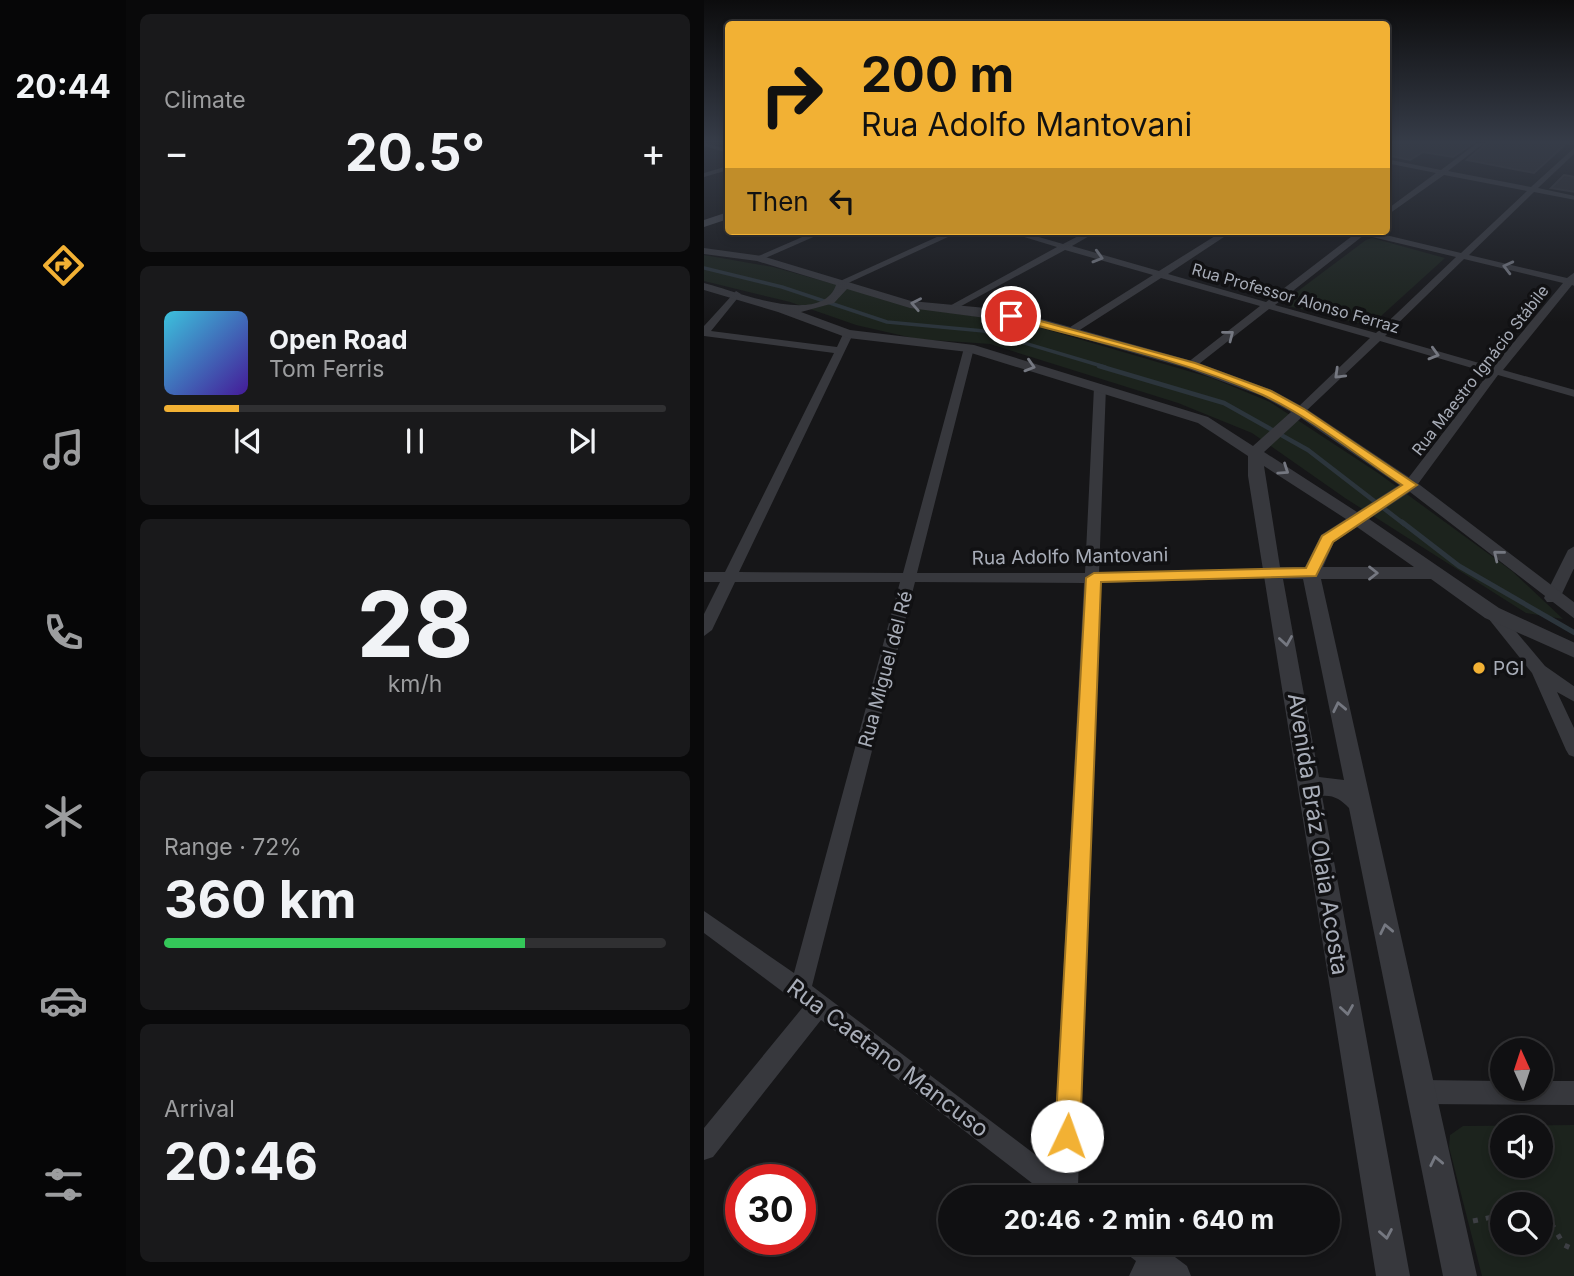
<!DOCTYPE html>
<html lang="en">
<head>
<meta charset="utf-8">
<style>
	:root { --surface:#101012; --page:#19191b; --text:#f1f3f6; --muted:#9c9d9f; --line:#303032; --accent:#f2b134 }
	body { margin:0; font-family:Inter,sans-serif; background:var(--page); color:var(--text); height:100vh; display:flex; flex-direction:column; font-size:26px; white-space:nowrap }
	* { box-sizing:border-box; margin:0 }
	p { font-size:23px; color:var(--muted) }
	.icon { flex:none; width:38px; height:38px; fill:none; stroke:currentColor; stroke-width:2; stroke-linecap:round; stroke-linejoin:round }
	.map { position:relative; flex:1; overflow:hidden }
	.sheet { display:flex; flex-direction:column; gap:14px; padding:14px; background:#09090a; width:578px }
	.sheet>* { flex:none }
	.top-card { position:absolute; left:21px; top:21px; width:665px; height:214px; border-radius:7px; box-shadow:0 4px 10px #0003,0 0 0 2px var(--line); background:#f2b134; color:#111; overflow:hidden }
	.needle { width:46px; rotate:357deg }
	.tools { position:absolute; left:786px; top:1038px; display:grid; gap:14px }
	.tools a { display:grid; place-items:center; width:63px; height:63px; border-radius:50%; background:var(--surface); box-shadow:0 4px 10px #0003,0 0 0 2px var(--line); font-size:35px }
	.speed { position:absolute; left:21px; top:1164px; display:flex; gap:14px; font-size:35px; font-weight:700; text-align:center }
	.speed>* { display:grid; place-content:center; width:91px; height:91px; border-radius:50%; background:var(--surface); box-shadow:0 4px 10px #0003,0 0 0 2px var(--line); line-height:1 }
	.speed .limit { border:10px solid #d22; background:#fff; color:#111 }
	.pin { position:absolute; display:grid; place-items:center; width:60px; height:60px; color:#fff; margin:-30px; border:4px solid #fff; border-radius:50%; box-shadow:0 2px 7px #0007 }
	.me { position:absolute; width:77px; margin:-38px; rotate:3deg; stroke-linejoin:round; filter:drop-shadow(0 0 5px #0008) }
	.turn { display:flex; align-items:center; gap:24px; height:147px; padding:0 21px; font-size:32px }
	.turn .icon { width:91px; height:91px; stroke-width:2.5 }
	.turn b { display:block; font-size:49px; line-height:60px }
	.then { display:flex; align-items:center; height:66px; padding:0 21px; background:#0003; gap:14px; font-size:26px }
	.big { font-size:52px; font-weight:700; line-height:1.1 }
	.sheet .tile { flex:1; display:flex; flex-direction:column; justify-content:center; gap:10px; min-width:0; padding:0 24px; border-radius:10px; background:var(--page) }
	.sheet .dial { align-items:center; gap:0 }
	.dial b { font-size:91px; line-height:1 }
	.song { display:flex; align-items:center; gap:21px }
	.cover { width:84px; height:84px; border-radius:10px; background:linear-gradient(135deg,hsl(190 70% 55%),hsl(260 70% 35%)) }
	.played { height:7px; border-radius:4px; background:linear-gradient(90deg,var(--accent) 15%,var(--line) 15%) }
	.keys { display:flex; justify-content:space-around; direction:ltr }
	.heat { display:flex; justify-content:space-between; align-items:center; font-size:38px; direction:ltr }
	.charge { height:10px; border-radius:5px; background:linear-gradient(90deg,#34c759 72%,var(--line) 0) }
	.trip { position:absolute; left:234px; top:1185px; width:402px; height:70px; border-radius:35px; background:var(--surface); box-shadow:0 4px 10px #0003,0 0 0 2px var(--line); font-weight:700; line-height:70px; text-align:center }
	main { display:flex; flex:1; min-height:0 }
	.dock { display:flex; flex-direction:column; width:126px; justify-content:space-around; align-items:center; background:#060607; color:var(--muted) }
	.dock .icon { width:49px; height:49px }
	.dock .selected { color:var(--accent) }
	.dock b { font-size:32px; color:var(--text) }
	.map>svg:first-child { display:block }
	.green { fill:#1c231d; fill-rule:evenodd }
	.lines { fill:none; stroke-linecap:round; stroke-linejoin:round }
	.stream-far2 { stroke:#2c353c; stroke-width:3.5 }
	.stream-far1 { stroke:#2c353c; stroke-width:4.5 }
	.stream { stroke:#2c353c; stroke-width:5 }
	.building { fill:#29292c; stroke:#303034; stroke-width:2 }
	.path { stroke:#3d3f44; stroke-width:5; stroke-dasharray:5 8; stroke-linecap:butt }
	.minor { fill:#37383d; fill-rule:evenodd }
	.tertiary { fill:#37383d; fill-rule:evenodd }
	.secondary { fill:#45474d; fill-rule:evenodd }
	.oneway { stroke:#757881 }
	.route { fill:#f2b134; stroke:#9d7322; stroke-width:2 }
	.poi-dot { fill:#f2b134; stroke:#111113; stroke-width:2.5 }
	.labels { text-anchor:middle; stroke-width:7; stroke-linejoin:round; paint-order:stroke }
	.far-street-label { font-size:16px; fill:#a8adb8; stroke:#111113 }
	.street-label { font-size:19px; fill:#a8adb8; stroke:#111113 }
	.poi-label { font-size:19px; fill:#a8adb8; stroke:#111113; text-anchor:start }
	.near-street-label { font-size:23px; fill:#a8adb8; stroke:#111113 }
</style>
</head>
<body>
<main>
<nav class="dock">
<b>20:44</b>
<svg class="icon selected" aria-label="directions" viewBox="0 0 24 24"><path d="M12 3l9 9-9 9-9-9zM9 14v-3h6M13 9l2 2-2 2"/></svg>
<svg class="icon" aria-label="music" viewBox="0 0 24 24"><path d="M9 18V5l10-2v13"/><circle cx="6" cy="18" r="3"/><circle cx="16" cy="16" r="3"/></svg>
<svg class="icon" aria-label="phone" viewBox="0 0 24 24"><path d="M5 4h4l2 5-3 2q2 4 5 5l2-3 5 2v4C11 20 4 13 5 4z"/></svg>
<svg class="icon" aria-label="climate" viewBox="0 0 24 24"><path d="M12 3v18M4 7l16 10M4 17L20 7"/></svg>
<svg class="icon" aria-label="car" viewBox="0 0 24 24"><path d="M5 17H2v-5l4-1 3-4h7l3 4 3 1v5h-3M9 17h6M6 11h13"/><circle cx="7" cy="17" r="2"/><circle cx="17" cy="17" r="2"/></svg>
<svg class="icon" aria-label="filters" viewBox="0 0 24 24"><path d="M4 7h16M4 17h16"/><circle cx="9" cy="7" r="2"/><circle cx="15" cy="17" r="2"/></svg>
</nav>
<section class="sheet">
<div class="tile"><p>Climate</p>
<div class="heat"><a>−</a><b class="big">20.5°</b><a>+</a></div>
</div>
<div class="tile">
<div class="song"><i class="cover"></i><div><b>Open Road</b><p>Tom Ferris</p></div></div>
<div class="played"></div>
<div class="keys"><svg class="icon" aria-label="previous" viewBox="0 0 24 24"><path d="M18 5L8 12l10 7zM5 5v14"/></svg><svg class="icon" aria-label="pause" viewBox="0 0 24 24"><path d="M8 5v14M16 5v14"/></svg><svg class="icon" aria-label="next" viewBox="0 0 24 24"><path d="M6 5l10 7-10 7zM19 5v14"/></svg></div>
</div>
<div class="tile dial"><b>28</b><p>km/h</p></div>
<div class="tile"><p>Range · 72%</p><b class="big">360 km</b><div class="charge"></div></div>
<div class="tile"><p>Arrival</p><b class="big">20:46</b></div>
</section>
<div class="map">
<svg width="871" height="1276" viewBox="0 0 871 1276">
	<rect width="100%" height="100%" fill="#161618"/>
	<g class="green">
		<polygon points="668,238 741,258 666,326 584,306 582,300 662,240"/>
		<polygon points="0,255 69,267 219,309 320,323 508,378 566,402 674,473 808,571 859,619 822,613 641,498 548,433 474,403 286,344 213,339 152,325 86,302 0,281"/>
		<path d="M870 1125V1276H778L745 1147 746 1135 759 1126ZM798 1127H836V1166H798ZM798 1204H836V1242H798Z"/>
	</g>
	<g class="lines">
		<polyline class="stream-far2" points="0,268 78,287 183,322 280,331 401,367"/>
		<polyline class="stream-far1" points="395,366 520,403 604,450 700,524"/>
		<polyline class="stream" points="698,522 755,566 871,633"/>
	</g>
	<g class="building">
		<polygon points="682,143 769,143 749,157 719,152 706,160 682,155"/>
		<polygon points="783,143 863,143 830,173 763,160"/>
		<polygon points="860,175 871,177 871,192 847,188"/>
	</g>
	<g class="lines">
		<g class="path">
			<polyline points="836,1218 846,1221 860,1245 871,1250"/>
			<polyline points="769,1221 798,1215"/>
		</g>
		<g class="minor">
			<polygon points="0,143 24,149 24,153 0,146"/>
			<path d="M773 143H780L744 171 827 187 871 147V153L834 188 871 196V200L830 192 765 255 863 278 871 272V286L868 285 799 370 871 390V397L794 375 711 488 706 489 699 485 785 373 676 341 600 413H592V409L666 338 565 309 491 367H483V363L556 306 457 278 371 333H363V329L449 275 361 250 248 311 240 309 353 247 301 231H314L359 244 384 231H394L368 246 455 271 519 231H529L464 274 562 302 652 233 650 231H665L757 253 823 191 740 175 682 216V210L732 173 682 163V159L737 170ZM660 235 752 257 672 333 571 305ZM760 259 859 283 789 367 681 336Z"/>
			<polygon points="24,166 24,170 0,177 0,173"/>
			<polygon points="112,231 123,231 57,260 50,258"/>
			<polygon points="246,231 257,231 142,284 134,282"/>
			<path d="M32 291 37 294 7 331 133 347 140 332 149 334 35 572 199 573 260 348 265 345 270 348 213 573H381L390 387 396 384 402 387 395 573 571 568 578 573 571 578 395 583 374 1186 380 1197H346L117 1020 9 1157 0 1160V1128L99 1007 0 933V911L90 973 196 582H31L8 630 0 636V614L16 582H0V572H21L130 353 0 336V326ZM211 582 380 583 349 1168 108 986Z"/>
			<polygon points="871,546 871,566 856,598 853,602 843,602 840,598 864,550"/>
			<polygon points="788,608 793,609 841,666 871,687 871,702 853,692 871,730 871,757 865,755 862,750 828,673 780,613"/>
			<polygon points="717,1080 798,1081 798,1088 836,1088 836,1081 871,1081 871,1105 717,1104 709,1100 705,1092 709,1084"/>
			<polygon points="415,1242 451,1242 483,1266 487,1276 425,1276 432,1261 419,1251"/>
		</g>
		<path class="tertiary" d="M0 248 58 256 207 301 282 308 334 318 492 362 568 390 601 408 712 482 871 603V619L706 492 665 519 795 608 871 643V658L781 618 727 579H617L773 1276H739L645 808C637 800 630 795 618 796L706 1276H672L544 476V456L494 423 264 352 144 338 74 312 0 290V283C29 290 117 328 132 285L53 261 0 254ZM143 289 206 308 328 324 482 368 558 396 587 412 549 446 504 417 270 345 146 330 97 312 130 303ZM597 418 695 485 653 512 560 452ZM560 466 642 519 617 535 601 567H576ZM653 527 710 567H619L630 542ZM579 579H599L640 780 615 777Z"/>
		<polygon class="secondary" points="24,212 24,219 0,227 0,220"/>
	</g>
	<defs><path id="oneway-chevron" d="M-2-3.5L2.5 0L-2 3.5" fill="none" stroke-width="1.6" stroke-linecap="round" stroke-linejoin="round" transform="scale(1.75)"/></defs>
	<g class="oneway">
		<use href="#oneway-chevron" transform="translate(394 257) rotate(16)"/>
		<use href="#oneway-chevron" transform="translate(804 267) rotate(-166)"/>
		<use href="#oneway-chevron" transform="translate(212 304) rotate(-169)"/>
		<use href="#oneway-chevron" transform="translate(525 335) rotate(-38)"/>
		<use href="#oneway-chevron" transform="translate(730 354) rotate(16)"/>
		<use href="#oneway-chevron" transform="translate(326 366) rotate(17)"/>
		<use href="#oneway-chevron" transform="translate(635 374) rotate(136)"/>
		<use href="#oneway-chevron" transform="translate(580 470) rotate(34)"/>
		<use href="#oneway-chevron" transform="translate(794 555) rotate(-141)"/>
		<use href="#oneway-chevron" transform="translate(669 573)"/>
		<use href="#oneway-chevron" transform="translate(582 641) rotate(81)"/>
		<use href="#oneway-chevron" transform="translate(635 707) rotate(-102)"/>
		<use href="#oneway-chevron" transform="translate(682 929) rotate(-102)"/>
		<use href="#oneway-chevron" transform="translate(643 1010) rotate(81)"/>
		<use href="#oneway-chevron" transform="translate(732 1161) rotate(-102)"/>
		<use href="#oneway-chevron" transform="translate(682 1234) rotate(80)"/>
	</g>
	<linearGradient id="sky" x2="0" y2="1"><stop stop-color="#0c0c0d"/><stop offset="0.44" stop-color="#363c48"/><stop offset="1" stop-color="#363c48" stop-opacity="0"/></linearGradient>
	<rect width="871" height="322" fill="url(#sky)"/>
	<path class="route" d="M307 313 491 363 567 391 600 409 713 485 629 542 612 576 397 582 376 1136 372 1145 363 1149 354 1145 351 1136 382 578 390 573 602 568 618 536 698 485C653 455 608 418 559 395 478 359 389 341 304 318Z"/>
	<circle class="poi-dot" cx="775" cy="668" r="7"/>
	<g class="labels">
		<g class="far-street-label">
			<text transform="translate(592 298) rotate(16)" y="6">Rua Professor Alonso Ferraz</text>
			<text transform="translate(776 370) rotate(-52)" y="6">Rua Maestro Ignácio Stábile</text>
		</g>
		<g class="street-label">
			<text transform="translate(366 556) rotate(-1)" y="7">Rua Adolfo Mantovani</text>
			<text transform="translate(181 669) rotate(-75)" y="7">Rua Miguel del Ré</text>
		</g>
		<g class="poi-label">
			<text x="789" y="675">PGI</text>
		</g>
		<g class="near-street-label">
			<text transform="translate(614 834) rotate(81)" y="8">Avenida Bráz Olaia Acosta</text>
			<text transform="translate(184 1058) rotate(37)" y="8">Rua Caetano Mancuso</text>
		</g>
	</g>
</svg>
<div class="tools">
<a><svg class="needle" viewBox="-14 -14 28 28"><path d="M0-13l5 13h-10z" fill="#e53935"/><path d="M0 13l5-13h-10z" fill="#9c9d9f"/></svg></a>
<a><svg class="icon" aria-label="sound" viewBox="0 0 24 24"><path d="M4 9h4l5-4v14l-5-4H4zM17 9q2 3 0 6"/></svg></a>
<a><svg class="icon" aria-label="search" viewBox="0 0 24 24"><circle cx="10" cy="10" r="6"/><path d="M15 15l6 6"/></svg></a>
</div>
<div class="speed"><div class="limit">30</div></div>
<div class="pin" style="left:307px;top:316px;background:#d93025"><svg class="icon" aria-label="arrive" viewBox="0 0 24 24"><path d="M6 21V4h12l-3 4 3 4H6"/></svg></div>
<svg class="me" style="left:363px;top:1136px" viewBox="-20 -20 40 40"><circle r="19" fill="#fff"/><path d="M0-13L10 11 0 6-10 11z" fill="#f2b134"/></svg>
<div class="trip">20:46 · 2 min · 640 m</div>
<div class="top-card">
<div class="turn"><svg class="icon" aria-label="right" viewBox="0 0 24 24"><path d="M7 20v-9h11M14 6l5 5-5 5"/></svg><div><b>200 m</b>Rua Adolfo Mantovani</div></div>
<div class="then">Then<svg class="icon" aria-label="left" viewBox="0 0 24 24"><path d="M17 20v-9H6M10 6l-5 5 5 5"/></svg></div>
</div>
</div>
</main>
</body>
</html>
